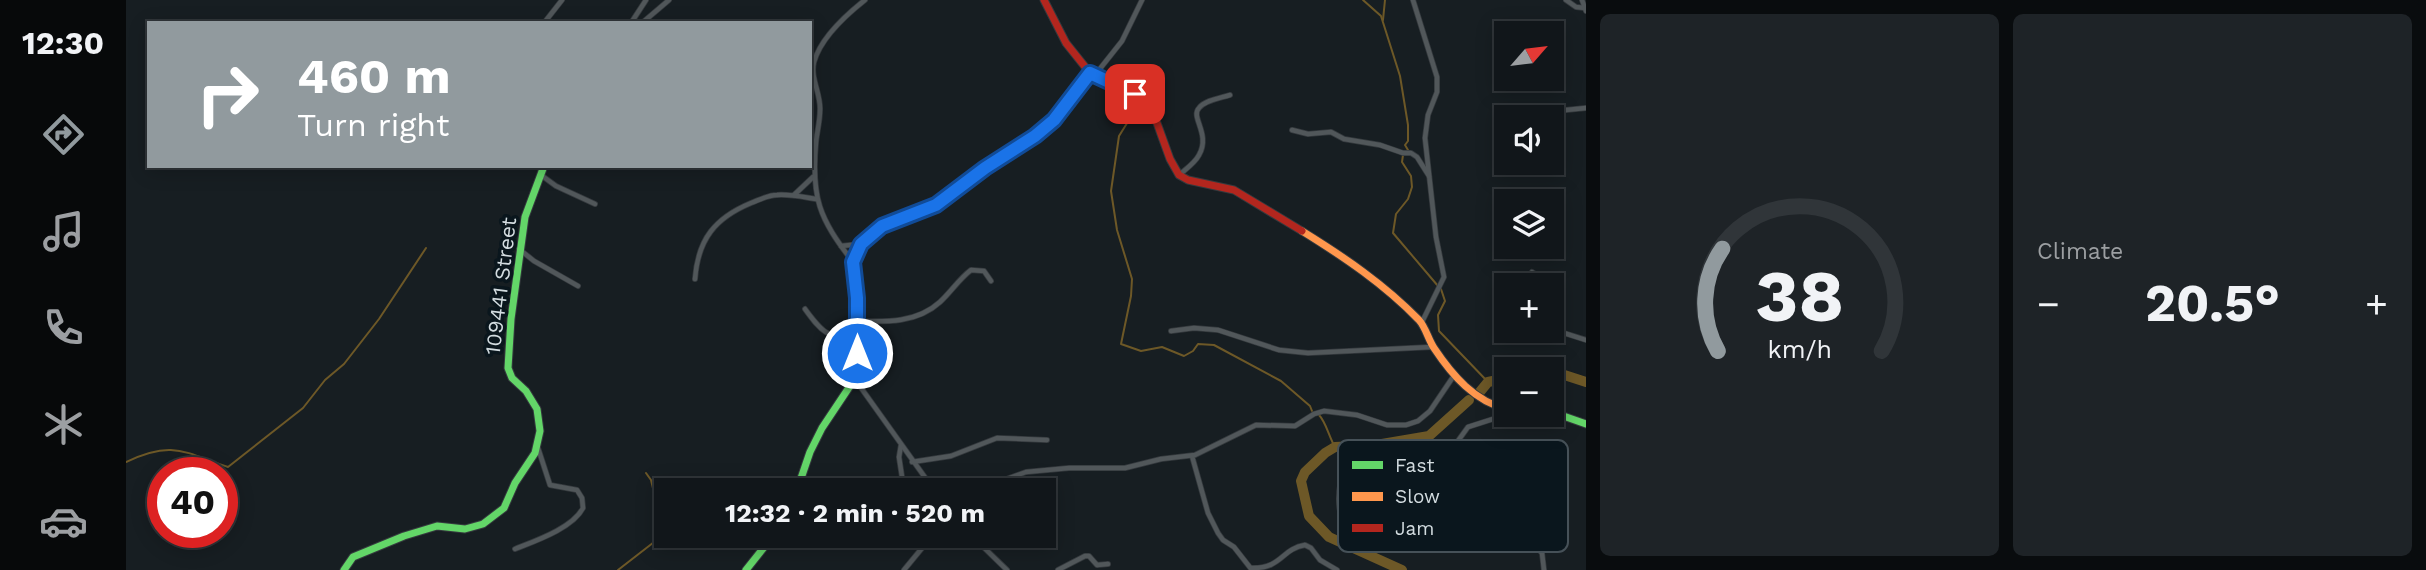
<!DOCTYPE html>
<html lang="en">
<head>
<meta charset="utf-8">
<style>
	:root { --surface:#11161a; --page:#1e2327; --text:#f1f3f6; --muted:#9c9fa2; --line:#303539; --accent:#919a9e }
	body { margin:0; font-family:"Work Sans",sans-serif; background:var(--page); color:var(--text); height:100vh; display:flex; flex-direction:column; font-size:26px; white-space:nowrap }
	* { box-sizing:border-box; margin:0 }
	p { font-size:23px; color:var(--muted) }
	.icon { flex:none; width:38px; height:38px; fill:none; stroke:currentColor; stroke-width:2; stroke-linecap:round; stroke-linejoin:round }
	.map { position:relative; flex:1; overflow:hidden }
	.details { display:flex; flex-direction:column; gap:14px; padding:14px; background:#090c0e; width:840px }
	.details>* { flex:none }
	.banner { position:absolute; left:21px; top:21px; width:665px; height:147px; border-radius:0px; box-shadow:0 4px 18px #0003,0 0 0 2px var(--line); background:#919a9e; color:#fff; overflow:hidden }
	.needle { width:46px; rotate:62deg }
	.fabs { position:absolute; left:1368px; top:21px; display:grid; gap:14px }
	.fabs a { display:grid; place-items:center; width:70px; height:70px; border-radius:0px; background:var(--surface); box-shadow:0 4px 18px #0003,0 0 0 2px var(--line); font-size:35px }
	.speed { position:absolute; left:21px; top:457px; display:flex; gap:14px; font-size:35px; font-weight:700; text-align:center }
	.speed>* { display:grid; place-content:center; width:91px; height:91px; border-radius:50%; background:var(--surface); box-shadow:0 4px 18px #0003,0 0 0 2px var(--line); line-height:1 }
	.speed .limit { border:10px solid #d22; background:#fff; color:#111 }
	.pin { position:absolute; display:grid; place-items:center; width:60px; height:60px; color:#fff; margin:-30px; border-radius:14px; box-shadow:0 4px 10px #0006 }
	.me { position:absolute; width:77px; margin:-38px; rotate:0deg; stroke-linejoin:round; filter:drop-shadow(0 0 5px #0008) }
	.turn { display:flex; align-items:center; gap:24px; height:147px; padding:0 35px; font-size:32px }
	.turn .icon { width:91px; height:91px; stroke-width:2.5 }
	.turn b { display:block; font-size:49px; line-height:60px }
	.big { font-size:52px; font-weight:700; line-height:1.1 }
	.details .tile { flex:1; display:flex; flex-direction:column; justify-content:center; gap:10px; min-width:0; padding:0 24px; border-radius:10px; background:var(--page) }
	.details .dial { align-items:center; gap:0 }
	.dial svg { height:182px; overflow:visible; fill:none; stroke:var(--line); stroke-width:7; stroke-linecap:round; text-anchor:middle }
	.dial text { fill:var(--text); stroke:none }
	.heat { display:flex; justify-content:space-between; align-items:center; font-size:38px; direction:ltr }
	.details .tiles { flex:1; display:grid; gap:14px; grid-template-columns:repeat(2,1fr) }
	.trip { position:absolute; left:528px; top:478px; width:402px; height:70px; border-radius:0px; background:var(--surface); box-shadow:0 4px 18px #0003,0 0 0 2px var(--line); font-weight:700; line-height:70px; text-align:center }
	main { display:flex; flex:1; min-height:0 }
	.menu { display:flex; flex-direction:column; width:126px; justify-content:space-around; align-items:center; background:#07090a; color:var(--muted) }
	.menu .icon { width:49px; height:49px }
	.menu .on { color:var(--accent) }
	.menu b { font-size:32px; color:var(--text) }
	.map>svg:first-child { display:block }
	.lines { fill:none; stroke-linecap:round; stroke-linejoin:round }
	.stream { stroke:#6d5827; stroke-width:2 }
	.river { stroke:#6d5827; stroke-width:10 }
	.street-casing { stroke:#353a3e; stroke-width:6 }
	.fast-casing { stroke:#353a3e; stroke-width:9 }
	.slow-casing { stroke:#353a3e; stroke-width:9 }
	.jam-casing { stroke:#353a3e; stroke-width:9 }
	.street { stroke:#51575a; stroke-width:4.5 }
	.fast { stroke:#63d668; stroke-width:7 }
	.slow { stroke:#ff974d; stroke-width:7 }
	.jam { stroke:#b3261e; stroke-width:7 }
	.route-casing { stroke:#114b97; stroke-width:18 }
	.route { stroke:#1a73e8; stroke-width:12 }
	.labels { text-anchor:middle; stroke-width:7; stroke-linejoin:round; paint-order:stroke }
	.street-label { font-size:21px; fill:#d3dce0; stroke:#0a161d }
	.key { fill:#0a161d; stroke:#465158; stroke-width:2 }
	.key-label { font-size:19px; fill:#d3dce0 }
</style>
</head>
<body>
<main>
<nav class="menu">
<b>12:30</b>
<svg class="icon on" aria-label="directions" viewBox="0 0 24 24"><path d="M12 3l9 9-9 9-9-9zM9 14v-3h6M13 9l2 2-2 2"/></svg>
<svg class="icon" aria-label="music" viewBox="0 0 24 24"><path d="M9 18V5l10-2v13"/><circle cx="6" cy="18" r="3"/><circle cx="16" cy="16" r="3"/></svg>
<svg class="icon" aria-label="phone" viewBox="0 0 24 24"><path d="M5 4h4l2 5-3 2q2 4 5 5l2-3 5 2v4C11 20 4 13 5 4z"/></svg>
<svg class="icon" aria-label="climate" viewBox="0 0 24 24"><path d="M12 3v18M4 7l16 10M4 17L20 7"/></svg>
<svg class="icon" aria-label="car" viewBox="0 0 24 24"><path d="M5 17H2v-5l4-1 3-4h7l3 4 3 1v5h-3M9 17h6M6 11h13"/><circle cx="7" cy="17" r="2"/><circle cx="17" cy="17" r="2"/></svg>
</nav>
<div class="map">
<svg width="1460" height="570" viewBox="0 0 1460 570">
	<rect width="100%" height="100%" fill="#171e22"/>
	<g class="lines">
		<g class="stream">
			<polyline points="1237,0 1255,16 1274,76 1282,125 1282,141 1279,145 1282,150"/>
			<polyline points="1257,20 1259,0"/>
			<polyline points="1013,104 993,136 985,191 991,230 1006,279 1005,296 995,344 1015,351 1036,347 1058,356 1067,351 1072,344 1088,345 1155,381 1184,406 1186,411"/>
			<polyline points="1277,155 1276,162 1285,176 1286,187 1282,199 1270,214 1267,233 1312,286"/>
			<polyline points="1315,289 1319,301 1312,315 1313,331 1362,382"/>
			<path d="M1193 415C1200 422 1203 437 1209 447"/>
			<path d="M0 462C46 440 58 452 102 467L177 408 199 380 218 364 253 319 300 248"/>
			<polyline points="520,473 525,480 531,505 541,520"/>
			<polyline points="615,490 630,485 648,490"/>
			<polyline points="492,570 541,532"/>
		</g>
		<g class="river">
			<polyline points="1409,369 1412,369"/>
			<polyline points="1426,371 1460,382"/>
			<polyline points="1353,393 1362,382 1381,378"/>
			<polyline points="1276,570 1203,537 1183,516 1175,481 1179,472 1199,453 1209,447 1250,445 1303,436 1343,400"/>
		</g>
		<defs>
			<g id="street">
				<polyline points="1287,0 1311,77 1311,92 1302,115 1299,138 1310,237 1318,277 1296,322"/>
				<polyline points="1440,0 1450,7 1459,8"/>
				<polyline points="1456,0 1460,11"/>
				<polyline points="418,23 436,0"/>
				<polyline points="505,23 520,0"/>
				<polyline points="516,23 543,0"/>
				<polyline points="969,75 996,41 1016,0"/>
				<polyline points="1410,113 1460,108"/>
				<polyline points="1166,130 1182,134 1205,132 1218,139 1254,145 1277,153 1285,153 1291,157 1303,176"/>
				<polyline points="415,175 430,186 469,204"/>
				<path d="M1053 175C1060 169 1069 163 1073 155 1085 134 1064 117 1073 108 1079 100 1095 98 1104 95"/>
				<polyline points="668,195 687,177"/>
				<polyline points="715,246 734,244"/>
				<polyline points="393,249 408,261 452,286"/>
				<path d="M727 262C693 218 685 198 690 142 691 132 694 121 694 110 695 94 684 78 688 62 695 37 720 15 739 0"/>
				<polyline points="1406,272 1425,285"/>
				<path d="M569 279C572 239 589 218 625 203 633 200 642 195 651 195 664 194 677 197 690 199"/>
				<polyline points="1426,289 1426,290"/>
				<path d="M679 309C695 331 702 340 731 336"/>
				<path d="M731 321C761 322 791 323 814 302 825 292 833 279 845 270L858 271 865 281"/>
				<polyline points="1426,325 1438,333 1460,340"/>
				<polyline points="1045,331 1068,328 1092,330 1153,350 1182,353 1306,347"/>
				<polyline points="728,378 808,490"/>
				<polyline points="775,445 773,457 778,490"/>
				<polyline points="1066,456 1082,513 1092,533 1097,540 1108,547 1126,570"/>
				<polyline points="786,462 825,456 871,438 921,440"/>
				<polyline points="850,490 900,472 943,468 999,468 1035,459 1069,455 1130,425 1169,426 1188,414 1198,411 1231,415 1261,425 1280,425 1292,421 1304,411 1329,374"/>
				<polyline points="1377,507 1386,522 1416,553 1418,570"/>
				<polyline points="846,536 881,570"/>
				<path d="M1244 540C1222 530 1213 526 1213 499 1213 489 1214 481 1218 472L1229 467 1254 468 1275 465 1319 451 1329 445 1342 427 1367 419 1381 411"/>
				<path d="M389 549C409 541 447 528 457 508L456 498 451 490 424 485 412 448"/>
				<path d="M1125 568C1156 569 1155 549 1179 545L1185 548 1194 560 1211 570"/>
				<polyline points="778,570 806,536"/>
				<polyline points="932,570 959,556 963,556 971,565 982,564"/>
			</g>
			<g id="fast">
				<polyline points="1426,412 1460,424"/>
				<polyline points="671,490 684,452 696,428 730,377 731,298 727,262 735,244 756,226 819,199 859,168 909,137 935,111 964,73"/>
				<polyline points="218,570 227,557 278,536 311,526 339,529 357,524 378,508 389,483 409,453 414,431 411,409 400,391 386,378 382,368 385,319 399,217 418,166"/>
				<polyline points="620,570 647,536"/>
			</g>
			<path id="slow" d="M1176 231C1218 257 1258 284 1293 320 1300 328 1302 339 1308 348 1326 375 1349 402 1381 409"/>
			<polyline id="jam" points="918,0 940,43 964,73 1009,94 1027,112 1044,159 1053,175 1062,180 1108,190 1176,231"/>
		</defs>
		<use href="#street" class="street-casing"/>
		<use href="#fast" class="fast-casing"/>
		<use href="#slow" class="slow-casing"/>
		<use href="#jam" class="jam-casing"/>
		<use href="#street" class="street"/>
		<use href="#fast" class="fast"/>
		<use href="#slow" class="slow"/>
		<use href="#jam" class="jam"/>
	</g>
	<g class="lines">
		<defs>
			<polyline id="route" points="731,353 731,298 727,262 735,244 756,226 810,205 859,168 909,136 928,120 964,73 1009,94"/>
		</defs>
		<use href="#route" class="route-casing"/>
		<use href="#route" class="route"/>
	</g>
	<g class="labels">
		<g class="street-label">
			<text transform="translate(375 286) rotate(-83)" y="7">109441 Street</text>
		</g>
	</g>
	<rect x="1212" y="440" width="230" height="112" rx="10" class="key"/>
	<rect x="1226" y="461" width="31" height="8" fill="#63d668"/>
	<rect x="1226" y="492" width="31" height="9" fill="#ff974d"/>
	<rect x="1226" y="524" width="31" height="8" fill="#b3261e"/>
	<g class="key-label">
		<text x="1269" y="472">Fast</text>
		<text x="1269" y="503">Slow</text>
		<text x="1269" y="535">Jam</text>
	</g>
</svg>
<div class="fabs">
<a><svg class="needle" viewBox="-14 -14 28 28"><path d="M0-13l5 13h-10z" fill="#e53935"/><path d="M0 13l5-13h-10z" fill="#9c9fa2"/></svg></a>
<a><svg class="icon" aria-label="sound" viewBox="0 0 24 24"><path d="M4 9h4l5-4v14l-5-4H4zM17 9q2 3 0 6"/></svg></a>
<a><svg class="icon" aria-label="layers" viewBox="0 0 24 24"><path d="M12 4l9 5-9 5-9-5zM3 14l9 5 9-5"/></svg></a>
<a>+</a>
<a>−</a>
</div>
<div class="speed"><div class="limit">40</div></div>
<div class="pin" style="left:1009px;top:94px;background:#d93025"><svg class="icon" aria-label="arrive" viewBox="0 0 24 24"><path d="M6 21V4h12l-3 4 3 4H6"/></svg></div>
<svg class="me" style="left:731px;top:353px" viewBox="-20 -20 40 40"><circle r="17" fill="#1a73e8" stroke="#fff" stroke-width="3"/><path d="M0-11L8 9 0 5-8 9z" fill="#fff"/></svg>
<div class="trip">12:32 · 2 min · 520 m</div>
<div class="banner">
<div class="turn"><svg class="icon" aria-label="right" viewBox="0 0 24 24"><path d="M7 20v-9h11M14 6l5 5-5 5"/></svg><div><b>460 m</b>Turn right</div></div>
</div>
</div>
<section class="details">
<div class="tiles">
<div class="tile dial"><svg viewBox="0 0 100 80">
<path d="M14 69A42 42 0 1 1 86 69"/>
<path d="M14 69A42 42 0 0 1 16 24" stroke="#919a9e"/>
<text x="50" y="56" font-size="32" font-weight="700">38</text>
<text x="50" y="72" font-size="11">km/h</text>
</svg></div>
<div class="tile"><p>Climate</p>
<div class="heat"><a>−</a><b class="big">20.5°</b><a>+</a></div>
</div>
</div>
</section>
</main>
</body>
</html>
